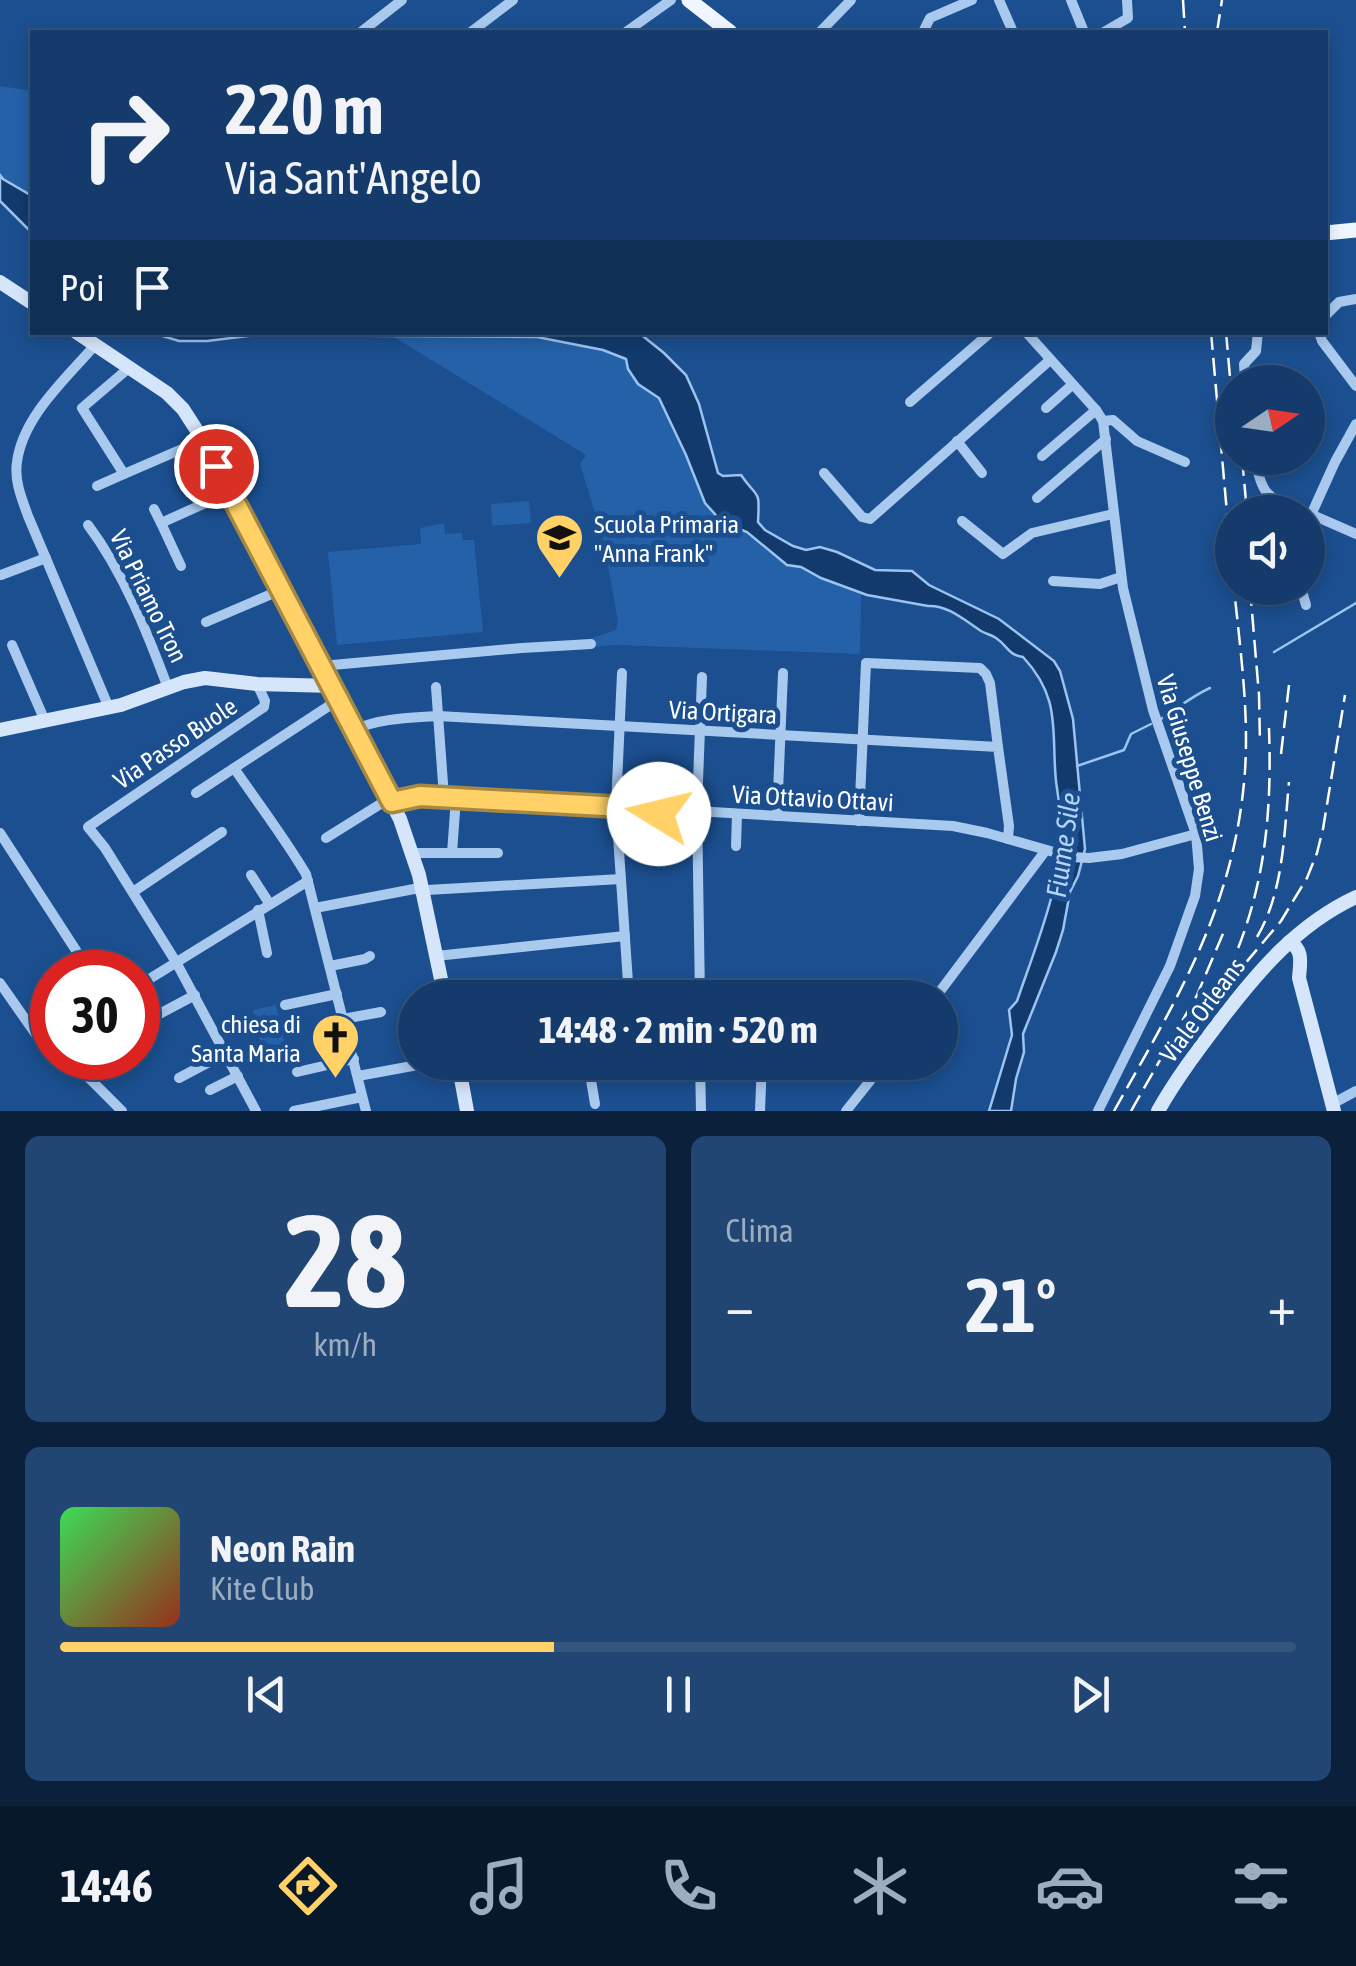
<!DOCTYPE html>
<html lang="it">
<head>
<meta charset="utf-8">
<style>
	:root { --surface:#143b6b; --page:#214673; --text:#f1f3f6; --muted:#9dadc1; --line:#33557e; --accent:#ffd166 }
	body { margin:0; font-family:"Asap Condensed",sans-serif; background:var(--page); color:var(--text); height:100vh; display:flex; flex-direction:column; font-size:38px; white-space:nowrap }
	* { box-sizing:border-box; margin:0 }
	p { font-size:32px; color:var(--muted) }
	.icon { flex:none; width:55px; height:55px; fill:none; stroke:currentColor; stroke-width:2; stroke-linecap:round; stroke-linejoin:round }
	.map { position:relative; height:1111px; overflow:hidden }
	.details { display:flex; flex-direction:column; gap:25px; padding:25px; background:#0b203b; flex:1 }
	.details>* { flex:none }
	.banner { position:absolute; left:30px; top:30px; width:1298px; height:305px; border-radius:0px; box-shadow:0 5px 15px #0003,0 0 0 2px var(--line); background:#143b6b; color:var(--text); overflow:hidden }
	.needle { width:65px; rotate:77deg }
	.controls { position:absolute; left:1215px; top:365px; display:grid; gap:20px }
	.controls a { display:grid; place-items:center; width:110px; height:110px; border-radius:50%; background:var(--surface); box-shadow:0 5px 15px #0003,0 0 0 2px var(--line); font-size:50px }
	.speed { position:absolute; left:30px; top:950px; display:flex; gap:20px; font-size:50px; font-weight:700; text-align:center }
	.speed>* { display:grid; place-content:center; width:130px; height:130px; border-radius:50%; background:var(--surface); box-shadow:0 5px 15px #0003,0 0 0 2px var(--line); line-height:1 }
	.speed .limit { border:15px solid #d22; background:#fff; color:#111 }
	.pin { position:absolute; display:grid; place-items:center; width:85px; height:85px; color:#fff; margin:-42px; border:5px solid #fff; border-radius:50%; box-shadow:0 2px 10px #0007 }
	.me { position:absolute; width:110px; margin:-55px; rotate:279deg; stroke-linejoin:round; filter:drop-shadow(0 0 8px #0008) }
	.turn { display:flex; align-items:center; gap:35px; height:210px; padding:0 30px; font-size:45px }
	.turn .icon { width:130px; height:130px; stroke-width:2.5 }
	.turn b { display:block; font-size:70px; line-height:85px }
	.then { display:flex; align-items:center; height:95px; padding:0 30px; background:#0003; gap:20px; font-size:38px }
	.big { font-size:75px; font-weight:700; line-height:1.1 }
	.details .widget { flex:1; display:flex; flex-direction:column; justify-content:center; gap:15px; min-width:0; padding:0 35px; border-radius:15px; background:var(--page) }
	.details .dial { align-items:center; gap:0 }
	.dial b { font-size:130px; line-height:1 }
	.song { display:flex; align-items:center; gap:30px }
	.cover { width:120px; height:120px; border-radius:15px; background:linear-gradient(135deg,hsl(130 70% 55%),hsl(10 70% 35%)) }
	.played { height:10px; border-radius:5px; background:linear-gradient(90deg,var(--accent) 40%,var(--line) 40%) }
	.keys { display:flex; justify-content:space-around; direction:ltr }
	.heat { display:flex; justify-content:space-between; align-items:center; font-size:55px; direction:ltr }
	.details .tiles { flex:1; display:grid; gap:25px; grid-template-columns:1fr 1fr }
	.widget:last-child { grid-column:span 2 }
	.trip { position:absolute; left:398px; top:980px; width:560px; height:100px; border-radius:50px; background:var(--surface); box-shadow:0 5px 15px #0003,0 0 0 2px var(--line); font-weight:700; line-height:100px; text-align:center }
	.dock { display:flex; height:160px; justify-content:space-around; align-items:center; background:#08182b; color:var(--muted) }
	.dock .icon { width:70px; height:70px }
	.dock .current { color:var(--accent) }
	.dock b { font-size:45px; color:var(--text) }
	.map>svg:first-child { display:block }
	.green { fill:#2461a8 }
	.water { fill:#123a6d; stroke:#9cc4f0; stroke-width:2.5 }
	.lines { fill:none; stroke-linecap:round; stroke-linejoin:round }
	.stream { stroke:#9cc4f0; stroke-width:2.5 }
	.street { stroke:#a9c9ee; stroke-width:10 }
	.secondary { stroke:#d6e6fa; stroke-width:14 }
	.primary { stroke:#f0f6ff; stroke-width:15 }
	.rail { stroke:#fff; stroke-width:2.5; stroke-dasharray:18 8; stroke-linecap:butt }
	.route-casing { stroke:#a68842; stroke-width:25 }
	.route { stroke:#ffd166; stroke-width:18 }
	.labels { text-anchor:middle; stroke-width:10; stroke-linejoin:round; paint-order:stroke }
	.poi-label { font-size:25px; fill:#fff; stroke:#1b4f8f; text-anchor:start }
	.street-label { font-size:25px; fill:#fff; stroke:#1b4f8f }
	.water-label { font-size:28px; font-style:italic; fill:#b5d3f5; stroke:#1b4f8f }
</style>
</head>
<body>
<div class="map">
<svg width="1356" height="1111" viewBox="0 0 1356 1111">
	<rect width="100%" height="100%" fill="#1b4f8f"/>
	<g class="green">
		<polygon points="0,86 32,91 32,196 3,179 0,175"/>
		<path d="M394 337C472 337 552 329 626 359L628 369 638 384 659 397 696 478 734 528 747 532 787 565 801 567 821 578 861 593 860 654 618 645 591 647 590 639 616 630 618 621 603 539 580 464 586 455Z"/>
		<polygon points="529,501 531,523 492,526 491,504"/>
		<polygon points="444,523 445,534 462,533 463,540 474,540 483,632 337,645 328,552 421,544 420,528"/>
		<polygon points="276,1005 286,1050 263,1055 253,1010"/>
	</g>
	<g class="water">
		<polygon points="0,175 3,179 32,196 32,233 0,201"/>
		<path d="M153 333H639L664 353 686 375 699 404 718 473 723 476 741 475C758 500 760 487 758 522L765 530 793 546 806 550 820 547 837 552 875 570 912 571 929 585 999 619 1054 661 1060 671 1073 719 1085 849 1078 876 1070 892 1063 930 1056 952 1023 1034 1024 1052 1016 1079 1011 1111H989L1012 1035 1009 1010 1017 1001C1034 951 1063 881 1061 828 1061 812 1058 797 1056 781 1051 731 1062 699 1023 657 1008 655 1008 646 996 638 992 635 986 634 981 631 964 620 948 605 928 606L867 595 821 578 801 567 787 565 747 532 722 522 705 503 686 455 659 398 638 384 628 369 626 359 603 350 537 337 256 335 207 341H179Z"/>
	</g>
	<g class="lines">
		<g class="stream">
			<polyline points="1274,652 1356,603"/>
			<path d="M1161 719C1178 708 1192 696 1210 688"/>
			<polyline points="1077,766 1124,750 1131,734 1151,724"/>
		</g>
		<g class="street">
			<polyline points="999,0 1013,32"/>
			<polyline points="1071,0 1084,32"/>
			<polyline points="361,32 402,0"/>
			<polyline points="471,32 513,0"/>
			<polyline points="626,32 671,0"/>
			<polyline points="820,32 851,0"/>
			<polyline points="923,32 930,18 972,0"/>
			<polyline points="1104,32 1128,18 1127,0"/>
			<polyline points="1325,316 1339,302 1356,299"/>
			<polyline points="1026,332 1096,410 1103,421 1123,588 1153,710 1196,834 1199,869 1195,896 1170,966 1098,1111"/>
			<polyline points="1319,332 1322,341 1356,386"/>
			<path d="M95 345C66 379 23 416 17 462 14 481 22 499 28 516L109 708"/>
			<polyline points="130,367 82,408 124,474 203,440"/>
			<polyline points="1245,382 1244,364 1256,351 1258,332"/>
			<polyline points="910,402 991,332"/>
			<polyline points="1046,408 1072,385"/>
			<polyline points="1103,421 1113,420 1137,441 1185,462"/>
			<polyline points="957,441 982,473"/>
			<polyline points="1042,456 1096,410"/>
			<path d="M1255 458C1262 499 1269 497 1305 512"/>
			<polyline points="824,473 862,517 870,519 1050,360"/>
			<polyline points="97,486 124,474"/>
			<polyline points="1037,498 1106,439"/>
			<polyline points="154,509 161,523"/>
			<polyline points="1308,513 1356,534"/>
			<polyline points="1311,515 1335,462 1356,424"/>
			<polyline points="962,521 1003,554 1032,533 1113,514"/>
			<path d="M88 525C124 573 147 632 168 688"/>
			<polyline points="181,566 161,523 230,492"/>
			<polyline points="1,575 46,558"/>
			<polyline points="1053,581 1100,584 1121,577"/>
			<polyline points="1301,588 1306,605"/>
			<polyline points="206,622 281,590"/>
			<polyline points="12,645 45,721"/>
			<polyline points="321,666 522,648 591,644"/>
			<polyline points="622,673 616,807 629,997"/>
			<polyline points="436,687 444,797"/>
			<path d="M354 730C379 718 411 718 438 716L998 747 1009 826 1008 839"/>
			<path d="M234 768C258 803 284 837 306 874L366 1111"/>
			<polyline points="196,793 338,700"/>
			<polyline points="392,802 420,795 953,826 987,833 1071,857 1089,858 1122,854 1196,834"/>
			<polyline points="777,816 783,673"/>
			<polyline points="859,821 866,663 980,668 986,674 990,683 998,747"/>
			<polyline points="0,833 90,972"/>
			<polyline points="658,836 659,809"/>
			<polyline points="326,838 390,798"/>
			<polyline points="736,846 737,814"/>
			<polyline points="412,853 498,853"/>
			<polyline points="452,853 456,798"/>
			<polyline points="251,875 269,903"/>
			<polyline points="133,892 222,832"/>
			<polyline points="315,908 414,889 427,890 621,879"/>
			<polyline points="258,910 267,953"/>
			<polyline points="436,956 625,936"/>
			<polyline points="330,966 365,959 370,956"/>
			<polyline points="0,983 44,1046 52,1051"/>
			<polyline points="138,986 308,881"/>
			<polyline points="700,998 697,807 702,677"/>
			<polyline points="935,998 1046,850"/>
			<polyline points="285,1005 337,994"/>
			<polyline points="150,1019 195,995"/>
			<polyline points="343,1019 381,1012"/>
			<polyline points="72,1058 87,1076 122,1111"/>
			<polyline points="588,1062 595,1104"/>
			<polyline points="700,1062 701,1111"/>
			<polyline points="459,1070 533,1062"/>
			<polyline points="297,1072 354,1059"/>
			<polyline points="358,1076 434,1062"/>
			<polyline points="179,1078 226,1053"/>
			<polyline points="210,1090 238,1076"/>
			<polyline points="1332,1104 1356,1091"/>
			<polyline points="256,1111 176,962 105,848 88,827 264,707 265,701 257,684"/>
			<polyline points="294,1111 362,1097"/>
			<polyline points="760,1111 762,1062"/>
			<polyline points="846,1111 885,1062"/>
		</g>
		<g class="secondary">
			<polyline points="0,282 32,303"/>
			<polyline points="76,332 167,393 183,409 203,440 400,819 419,875 445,998"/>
			<polyline points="0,730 121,705 184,682 205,678 257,684 332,686"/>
			<path d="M1289 942C1304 949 1300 964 1299 978L1334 1111"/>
			<polyline points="458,1062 467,1111"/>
			<path d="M1158 1111C1176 1079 1198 1050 1220 1021 1258 971 1298 924 1356 897"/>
		</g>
		<g class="primary">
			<polyline points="689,0 730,32"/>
			<polyline points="1325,233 1356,230"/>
		</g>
		<g class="rail">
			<polyline points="1183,0 1185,32"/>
			<polyline points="1217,32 1222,0"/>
			<polyline points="1211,332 1232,570"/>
			<polyline points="1226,332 1232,400"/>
			<polyline points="1242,458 1247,512"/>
			<polyline points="1250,588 1259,695 1260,743"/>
			<polyline points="1281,754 1289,685"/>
			<path d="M1257 937C1284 891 1284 834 1289 782"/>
			<path d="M1228 972C1265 891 1272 815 1269 728"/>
			<polyline points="1195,1023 1281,921 1307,878 1317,853 1323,829 1345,695"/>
			<path d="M1114 1111C1178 997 1235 906 1245 771 1249 710 1240 648 1234 588"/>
			<polyline points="1131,1111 1197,995 1225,929"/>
		</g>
	</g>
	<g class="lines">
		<defs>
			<polyline id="route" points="216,466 392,802 420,796 659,809 659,814"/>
		</defs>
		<use href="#route" class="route-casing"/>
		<use href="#route" class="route"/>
	</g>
	<defs>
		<symbol id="school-pin" viewBox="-11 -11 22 30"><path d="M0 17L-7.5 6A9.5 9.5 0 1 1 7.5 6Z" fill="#ffd166" stroke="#1b4f8f"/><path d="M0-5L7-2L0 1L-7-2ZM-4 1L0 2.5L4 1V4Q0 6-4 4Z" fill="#111"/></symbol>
		<symbol id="church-pin" viewBox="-11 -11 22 30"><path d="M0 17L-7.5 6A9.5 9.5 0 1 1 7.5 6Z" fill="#ffd166" stroke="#1b4f8f"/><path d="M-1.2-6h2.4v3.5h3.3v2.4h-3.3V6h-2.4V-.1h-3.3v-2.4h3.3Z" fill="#111"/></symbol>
	</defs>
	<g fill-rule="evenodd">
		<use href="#school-pin" x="532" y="510" width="55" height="75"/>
		<use href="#church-pin" x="308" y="1010" width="55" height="75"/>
	</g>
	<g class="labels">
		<g class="poi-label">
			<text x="594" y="533">Scuola Primaria<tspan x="594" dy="29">"Anna Frank"</tspan></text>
			<text x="301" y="1033" text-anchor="end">chiesa di<tspan x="301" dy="29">Santa Maria</tspan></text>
		</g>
		<g class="street-label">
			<text transform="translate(149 596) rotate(64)" y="9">Via Priamo Tron</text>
			<text transform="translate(723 712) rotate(3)" y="9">Via Ortigara</text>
			<text transform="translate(175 743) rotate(-34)" y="9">Via Passo Buole</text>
			<text transform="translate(1190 758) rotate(73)" y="9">Via Giuseppe Benzi</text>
			<text transform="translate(813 798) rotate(3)" y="9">Via Ottavio Ottavi</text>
			<text transform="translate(1202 1010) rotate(-53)" y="9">Viale Orleans</text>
		</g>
		<g class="water-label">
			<text transform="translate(1063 845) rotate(-82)" y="10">Fiume Sile</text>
		</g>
	</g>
</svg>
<div class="controls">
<a><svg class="needle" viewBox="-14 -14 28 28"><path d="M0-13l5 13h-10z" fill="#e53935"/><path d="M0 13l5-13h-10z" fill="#9dadc1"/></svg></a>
<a><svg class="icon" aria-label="sound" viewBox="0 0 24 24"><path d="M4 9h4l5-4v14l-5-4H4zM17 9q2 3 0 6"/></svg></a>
</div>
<div class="speed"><div class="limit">30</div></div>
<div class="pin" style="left:216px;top:466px;background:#d93025"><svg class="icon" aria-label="arrive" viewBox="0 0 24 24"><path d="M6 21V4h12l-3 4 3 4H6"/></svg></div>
<svg class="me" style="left:659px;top:814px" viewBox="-20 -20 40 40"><circle r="19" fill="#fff"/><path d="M0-13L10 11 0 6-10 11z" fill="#ffd166"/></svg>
<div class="trip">14:48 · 2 min · 520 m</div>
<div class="banner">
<div class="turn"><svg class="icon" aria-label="right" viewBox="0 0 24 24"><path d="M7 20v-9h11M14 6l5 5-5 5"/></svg><div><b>220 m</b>Via Sant'Angelo</div></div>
<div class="then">Poi<svg class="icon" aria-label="arrive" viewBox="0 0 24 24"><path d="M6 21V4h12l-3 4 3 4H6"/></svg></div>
</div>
</div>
<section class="details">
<div class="tiles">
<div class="widget dial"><b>28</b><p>km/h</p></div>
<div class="widget"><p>Clima</p>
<div class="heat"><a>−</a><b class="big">21°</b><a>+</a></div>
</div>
<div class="widget">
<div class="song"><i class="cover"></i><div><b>Neon Rain</b><p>Kite Club</p></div></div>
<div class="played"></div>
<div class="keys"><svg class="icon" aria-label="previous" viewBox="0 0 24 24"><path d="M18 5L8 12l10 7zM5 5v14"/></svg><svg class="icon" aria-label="pause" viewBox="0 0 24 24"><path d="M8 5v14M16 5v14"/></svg><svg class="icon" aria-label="next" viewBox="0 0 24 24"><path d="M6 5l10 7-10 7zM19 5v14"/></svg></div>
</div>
</div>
</section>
<nav class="dock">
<b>14:46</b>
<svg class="icon current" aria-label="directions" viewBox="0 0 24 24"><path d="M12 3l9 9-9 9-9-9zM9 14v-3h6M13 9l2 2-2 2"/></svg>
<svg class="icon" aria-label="music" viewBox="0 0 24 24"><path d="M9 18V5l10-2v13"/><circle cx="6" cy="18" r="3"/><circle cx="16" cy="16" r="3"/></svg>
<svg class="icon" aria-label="phone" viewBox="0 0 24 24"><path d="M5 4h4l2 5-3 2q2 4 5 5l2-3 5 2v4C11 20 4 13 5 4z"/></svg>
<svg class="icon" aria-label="climate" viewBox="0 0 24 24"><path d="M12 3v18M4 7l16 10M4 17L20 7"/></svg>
<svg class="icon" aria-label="car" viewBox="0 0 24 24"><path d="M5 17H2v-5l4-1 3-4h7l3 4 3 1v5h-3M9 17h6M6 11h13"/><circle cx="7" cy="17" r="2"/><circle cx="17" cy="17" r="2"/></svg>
<svg class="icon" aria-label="filters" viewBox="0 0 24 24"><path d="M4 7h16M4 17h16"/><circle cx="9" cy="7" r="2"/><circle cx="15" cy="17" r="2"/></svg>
</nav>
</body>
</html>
